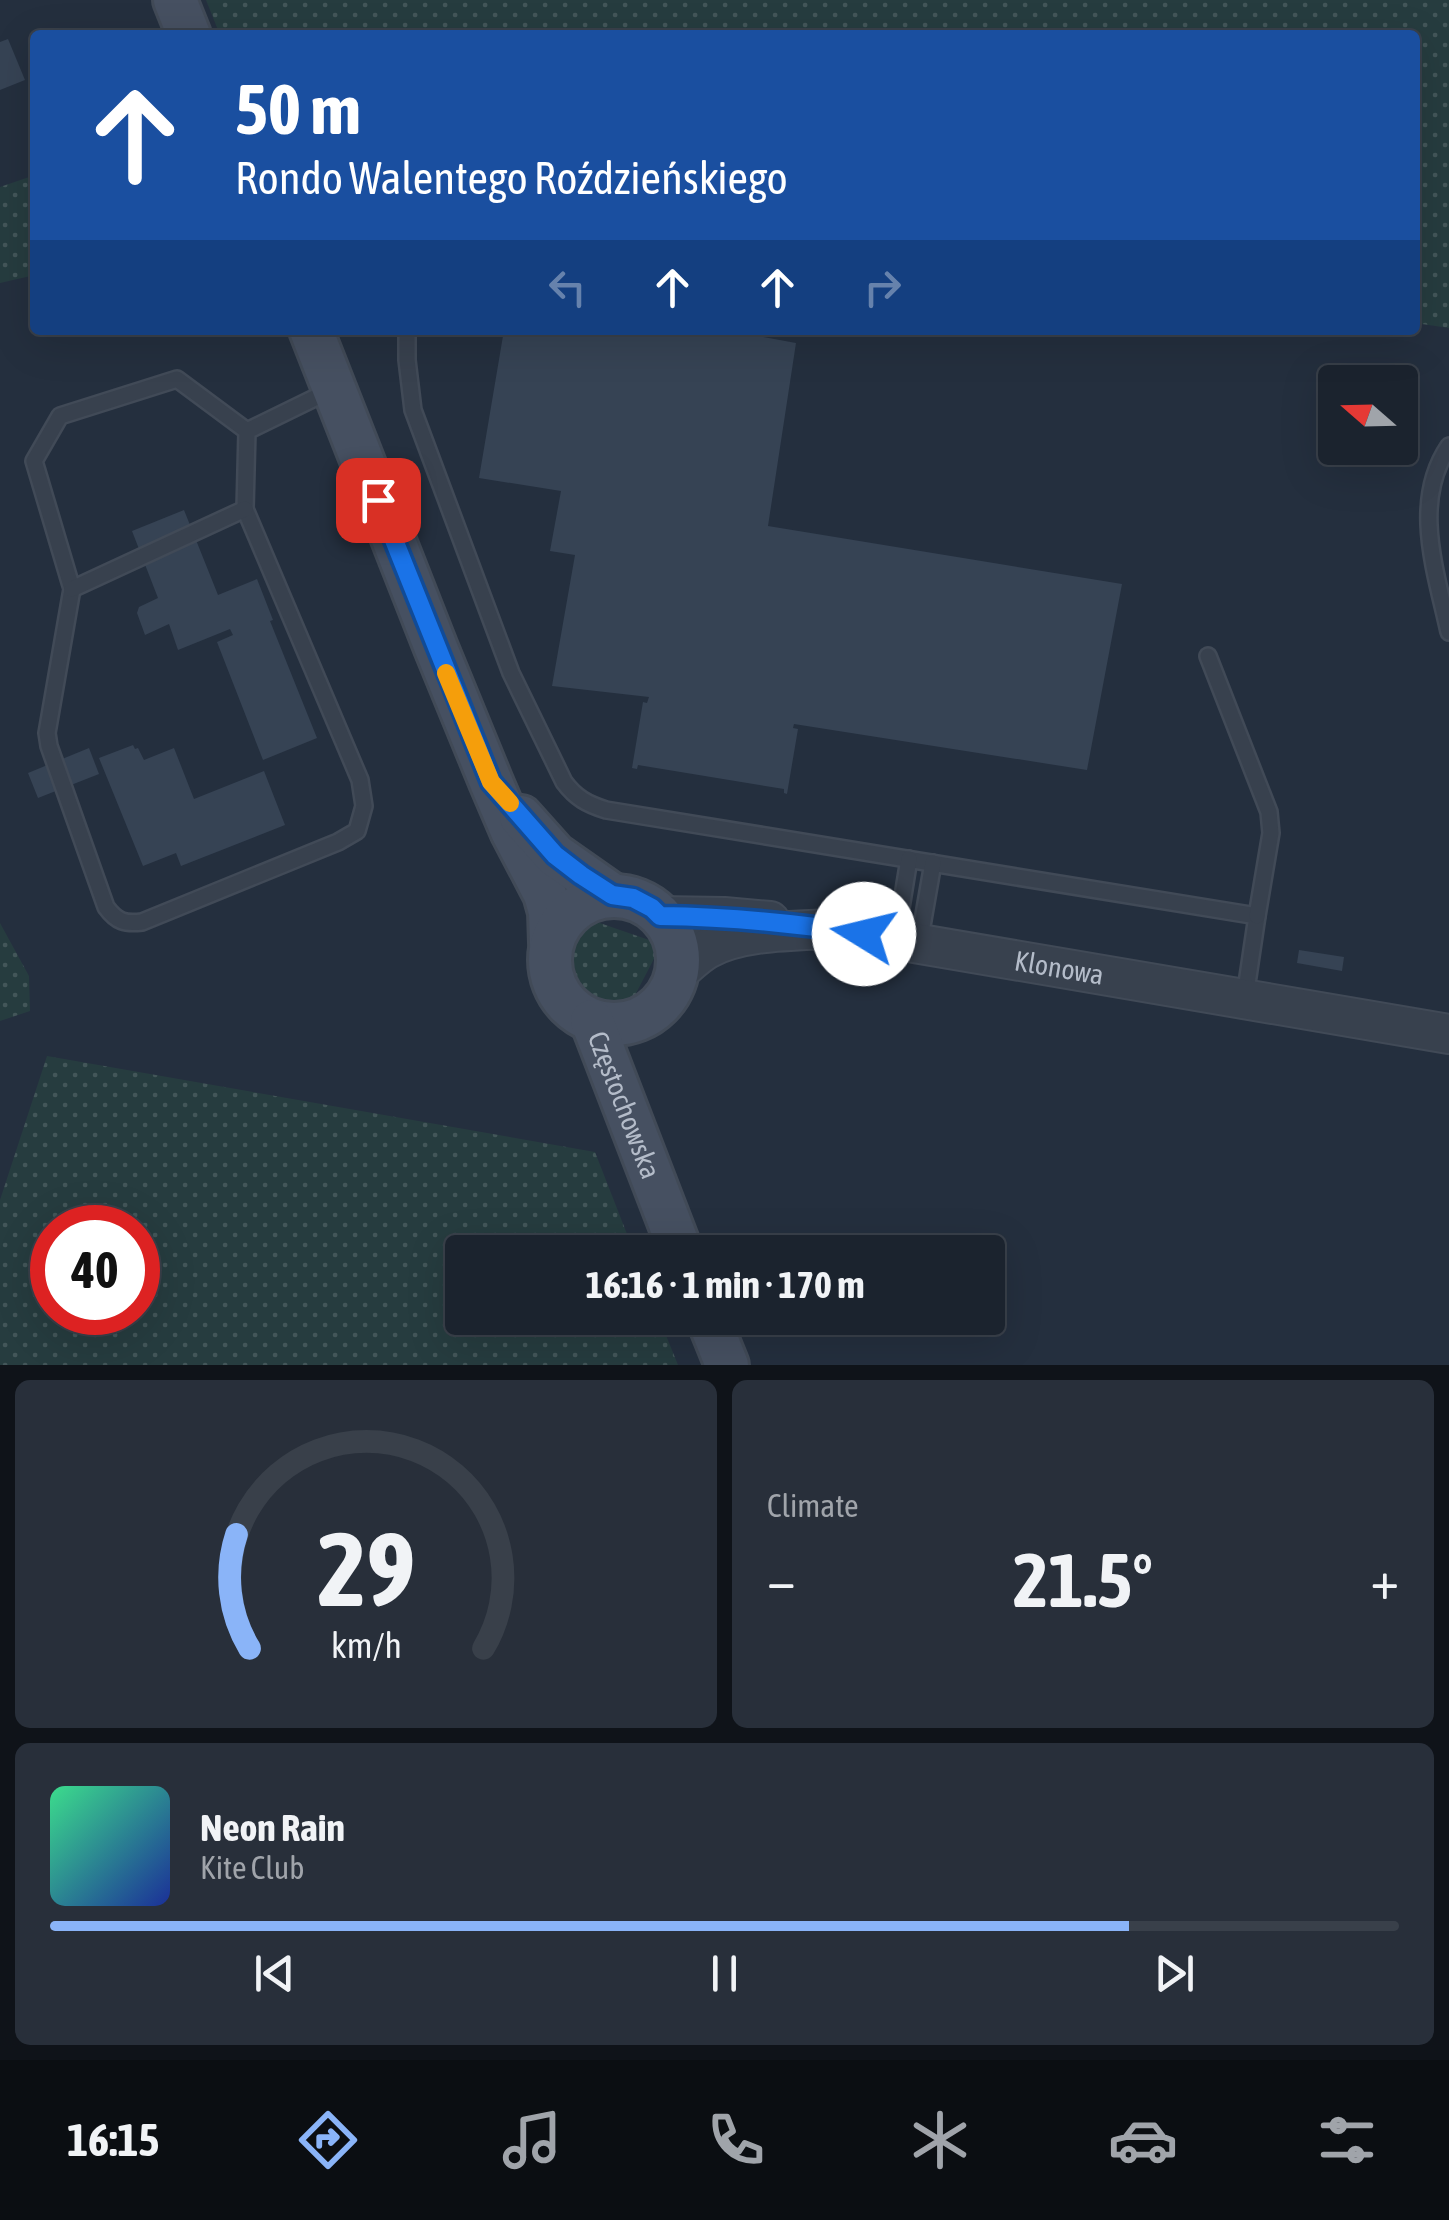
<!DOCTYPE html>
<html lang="en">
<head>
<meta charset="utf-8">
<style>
	:root { --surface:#1b232e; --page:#282f3a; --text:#f1f3f6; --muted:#a0a4aa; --line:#39404a; --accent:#8ab4f8 }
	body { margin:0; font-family:"Asap Condensed",sans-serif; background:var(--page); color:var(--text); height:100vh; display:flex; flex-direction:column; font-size:38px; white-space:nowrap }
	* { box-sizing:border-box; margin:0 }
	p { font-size:32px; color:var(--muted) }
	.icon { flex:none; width:55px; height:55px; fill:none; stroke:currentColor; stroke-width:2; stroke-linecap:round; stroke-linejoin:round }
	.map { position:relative; height:1365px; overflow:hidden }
	.panel { display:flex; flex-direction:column; gap:15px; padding:15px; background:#0f1319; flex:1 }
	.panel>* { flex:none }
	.hud { position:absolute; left:30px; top:30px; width:1390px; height:305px; border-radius:10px; box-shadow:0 10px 40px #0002,0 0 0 2px var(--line); background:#1a4fa0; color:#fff; overflow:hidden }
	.needle { width:65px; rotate:290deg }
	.controls { position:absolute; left:1318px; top:365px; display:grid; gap:20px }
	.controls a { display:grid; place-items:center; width:100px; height:100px; border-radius:10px; background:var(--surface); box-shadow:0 10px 40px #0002,0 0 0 2px var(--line); font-size:50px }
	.speed { position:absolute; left:30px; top:1205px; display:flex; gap:20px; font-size:50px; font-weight:700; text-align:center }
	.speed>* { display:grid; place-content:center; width:130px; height:130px; border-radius:50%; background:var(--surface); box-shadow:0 10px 40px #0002,0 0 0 2px var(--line); line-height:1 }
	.speed .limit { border:15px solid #d22; background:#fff; color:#111 }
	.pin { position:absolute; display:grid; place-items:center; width:85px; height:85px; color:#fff; margin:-42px; border-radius:20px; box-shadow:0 5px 15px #0006 }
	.me { position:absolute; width:110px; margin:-55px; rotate:279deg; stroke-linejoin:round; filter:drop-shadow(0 0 8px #0008) }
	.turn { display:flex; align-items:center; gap:35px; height:210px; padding:0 40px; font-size:45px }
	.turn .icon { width:130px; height:130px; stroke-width:2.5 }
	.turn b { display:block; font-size:70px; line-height:85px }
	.lanes { display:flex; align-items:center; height:95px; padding:0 40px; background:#0003; justify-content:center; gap:50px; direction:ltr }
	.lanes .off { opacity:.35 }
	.big { font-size:75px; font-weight:700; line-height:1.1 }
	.panel .tile { flex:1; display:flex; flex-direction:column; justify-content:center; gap:15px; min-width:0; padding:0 35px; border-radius:15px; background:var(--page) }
	.panel .dial { align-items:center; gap:0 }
	.dial svg { height:260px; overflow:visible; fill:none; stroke:var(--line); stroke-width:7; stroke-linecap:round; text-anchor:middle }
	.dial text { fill:var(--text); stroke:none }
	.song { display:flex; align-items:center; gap:30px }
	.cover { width:120px; height:120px; border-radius:15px; background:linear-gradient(135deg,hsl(150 70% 55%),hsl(230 70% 35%)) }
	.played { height:10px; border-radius:5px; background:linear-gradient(90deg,var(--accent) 80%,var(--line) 80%) }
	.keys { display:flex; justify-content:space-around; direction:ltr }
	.heat { display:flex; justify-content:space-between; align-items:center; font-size:55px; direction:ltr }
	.panel .tiles { flex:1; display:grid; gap:15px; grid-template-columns:1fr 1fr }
	.tile:last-child { grid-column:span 2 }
	.trip { position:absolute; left:445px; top:1235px; width:560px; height:100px; border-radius:10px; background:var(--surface); box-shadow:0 10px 40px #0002,0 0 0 2px var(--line); font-weight:700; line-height:100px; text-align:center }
	.menu { display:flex; height:160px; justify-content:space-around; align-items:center; background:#0b0e12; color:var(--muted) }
	.menu .icon { width:70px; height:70px }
	.menu .active { color:var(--accent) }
	.menu b { font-size:45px; color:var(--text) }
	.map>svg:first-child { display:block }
	.grass { fill:url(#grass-dots); fill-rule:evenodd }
	.building { fill:#364354 }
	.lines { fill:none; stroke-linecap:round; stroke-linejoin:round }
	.service-casing { stroke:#414a57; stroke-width:20 }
	.tertiary-casing { stroke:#414a57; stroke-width:42 }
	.secondary-casing { stroke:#414a57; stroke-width:48 }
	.service { stroke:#38414e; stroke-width:15 }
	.tertiary { stroke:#38414e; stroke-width:38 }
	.secondary { stroke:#465061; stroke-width:42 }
	.route-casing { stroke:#114b97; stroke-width:25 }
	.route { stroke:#1a73e8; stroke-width:18 }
	.slow { stroke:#f59e0b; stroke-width:18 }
	.labels { text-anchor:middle; stroke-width:10; stroke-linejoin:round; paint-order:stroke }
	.street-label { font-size:28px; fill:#b4bcc9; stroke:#1d2633 }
</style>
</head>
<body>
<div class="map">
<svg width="1449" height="1365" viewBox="0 0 1449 1365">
	<defs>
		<pattern id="grass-dots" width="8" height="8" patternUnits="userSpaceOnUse" patternTransform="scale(2.5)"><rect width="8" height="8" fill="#263c3f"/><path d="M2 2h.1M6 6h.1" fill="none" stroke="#435659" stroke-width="1.8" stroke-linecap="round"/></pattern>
	</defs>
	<rect width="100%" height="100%" fill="#242f3e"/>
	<g class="grass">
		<polygon points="206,0 1449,0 1449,328 1415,323 1415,35 220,35"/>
		<polygon points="35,175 35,275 0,283 0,187"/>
		<path d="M591 920 652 941 657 953 633 999C628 1001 623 1004 617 1005 586 1008 559 974 569 944 573 933 583 926 591 920Z"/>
		<polygon points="0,923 29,976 30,1011 0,1021"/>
		<path d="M47 1056 595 1152 634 1252H462V1318H659L678 1365H0V1200ZM52 1228H138V1312H52Z"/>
	</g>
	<g class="building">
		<polygon points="8,39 25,80 0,90 0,42"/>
		<polygon points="504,330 726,330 796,343 768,526 1122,584 1087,770 794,724 793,728 798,729 787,794 784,793 784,789 638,765 637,769 632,768 643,702 647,703 649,697 552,686 575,555 550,551 561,491 479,478"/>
		<polygon points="184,510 218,595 257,579 273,620 270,621 317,738 263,760 217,642 233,635 230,629 178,650 169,624 145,635 137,613 139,607 158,598 132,531"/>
		<polygon points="133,745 135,749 138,748 144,760 174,748 194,799 264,771 285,825 181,866 176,853 143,866 99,758"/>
		<polygon points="89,748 99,774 38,798 28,773"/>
		<polygon points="1299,950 1344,957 1342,971 1297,963"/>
	</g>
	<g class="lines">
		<defs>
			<g id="service">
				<path d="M407 330V360L413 410 511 673 564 782C576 798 587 804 606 810L1257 916 1245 997"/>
				<path d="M247 431 245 509 360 780 364 806 357 831 338 842 142 922C125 924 117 922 106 907L49 746 47 733 72 589 34 461 60 416 177 379 247 431 331 390"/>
				<path d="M1449 446C1411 502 1436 572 1449 632"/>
				<polyline points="72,589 245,509"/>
				<polyline points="1208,656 1269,812 1271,833 1257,916"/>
				<polyline points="896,939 909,859"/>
				<polyline points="919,943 933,863"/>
			</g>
			<g id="tertiary">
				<polyline points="660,916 724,917 770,921"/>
				<path id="s1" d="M676 974C686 966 696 955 707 949 742 930 793 931 832 929L1449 1034"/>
			</g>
			<g id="secondary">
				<polyline points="175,0 189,35"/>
				<polyline points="311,330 436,648 491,782 512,831 545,894 550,912 551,943"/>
				<polyline points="521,817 555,855 612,895"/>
				<circle cx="614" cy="960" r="64"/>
				<path id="s2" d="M592 1021 681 1252"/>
				<polyline points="708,1318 727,1365"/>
			</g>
		</defs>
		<use href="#service" class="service-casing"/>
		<use href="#tertiary" class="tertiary-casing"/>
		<use href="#secondary" class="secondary-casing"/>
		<use href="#service" class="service"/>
		<use href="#tertiary" class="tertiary"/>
		<use href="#secondary" class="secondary"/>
	</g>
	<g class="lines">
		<defs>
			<path id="route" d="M378 500 491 782 555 855 581 875 612 895 633 898 652 908 660 916C729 917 796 923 864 934"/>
		</defs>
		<use href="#route" class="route-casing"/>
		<use href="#route" class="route"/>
		<polyline class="slow" points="446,673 491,782 510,803"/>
	</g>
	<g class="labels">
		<g class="street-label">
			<text dy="10" stroke="none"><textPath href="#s1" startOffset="398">Klonowa</textPath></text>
			<text dy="10" stroke="none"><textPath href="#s2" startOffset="90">Częstochowska</textPath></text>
		</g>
	</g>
</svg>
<div class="controls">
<a><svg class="needle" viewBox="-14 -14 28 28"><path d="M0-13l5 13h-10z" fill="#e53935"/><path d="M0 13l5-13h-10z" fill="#a0a4aa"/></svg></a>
</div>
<div class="speed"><div class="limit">40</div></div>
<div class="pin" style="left:378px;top:500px;background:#d93025"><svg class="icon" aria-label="arrive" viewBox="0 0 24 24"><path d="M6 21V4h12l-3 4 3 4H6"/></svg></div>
<svg class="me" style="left:864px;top:934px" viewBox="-20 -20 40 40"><circle r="19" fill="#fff"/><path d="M0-13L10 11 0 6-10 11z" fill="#1a73e8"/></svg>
<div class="trip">16:16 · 1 min · 170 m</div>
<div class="hud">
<div class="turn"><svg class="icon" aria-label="ahead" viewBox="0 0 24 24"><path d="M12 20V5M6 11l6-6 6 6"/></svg><div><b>50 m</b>Rondo Walentego Roździeńskiego</div></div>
<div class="lanes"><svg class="icon off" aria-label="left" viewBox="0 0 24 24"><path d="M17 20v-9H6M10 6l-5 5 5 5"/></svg><svg class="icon" aria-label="ahead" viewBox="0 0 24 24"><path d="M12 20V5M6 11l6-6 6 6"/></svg><svg class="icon" aria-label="ahead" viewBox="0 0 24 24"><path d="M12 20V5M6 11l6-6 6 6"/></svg><svg class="icon off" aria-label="right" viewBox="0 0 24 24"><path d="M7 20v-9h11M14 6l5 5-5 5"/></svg></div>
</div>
</div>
<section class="panel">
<div class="tiles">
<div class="tile dial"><svg viewBox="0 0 100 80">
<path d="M14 69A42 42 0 1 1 86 69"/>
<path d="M14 69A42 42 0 0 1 10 34" stroke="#8ab4f8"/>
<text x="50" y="56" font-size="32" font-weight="700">29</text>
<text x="50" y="72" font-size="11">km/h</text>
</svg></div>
<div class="tile"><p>Climate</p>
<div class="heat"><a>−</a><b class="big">21.5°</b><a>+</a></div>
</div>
<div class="tile">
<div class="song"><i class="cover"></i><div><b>Neon Rain</b><p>Kite Club</p></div></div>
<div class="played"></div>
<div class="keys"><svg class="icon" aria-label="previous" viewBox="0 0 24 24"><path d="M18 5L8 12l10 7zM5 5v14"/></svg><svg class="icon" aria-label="pause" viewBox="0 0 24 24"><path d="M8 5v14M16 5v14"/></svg><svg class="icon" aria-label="next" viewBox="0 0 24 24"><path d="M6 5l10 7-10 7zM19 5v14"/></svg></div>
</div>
</div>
</section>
<nav class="menu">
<b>16:15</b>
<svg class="icon active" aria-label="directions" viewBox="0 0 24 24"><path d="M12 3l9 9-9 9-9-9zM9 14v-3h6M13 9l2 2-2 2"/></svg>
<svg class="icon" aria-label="music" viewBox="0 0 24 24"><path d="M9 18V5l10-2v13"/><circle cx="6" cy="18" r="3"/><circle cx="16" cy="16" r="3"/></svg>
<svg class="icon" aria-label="phone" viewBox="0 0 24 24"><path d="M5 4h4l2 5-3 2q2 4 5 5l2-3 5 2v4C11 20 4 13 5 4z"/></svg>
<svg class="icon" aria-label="climate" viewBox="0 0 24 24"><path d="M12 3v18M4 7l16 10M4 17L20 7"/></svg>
<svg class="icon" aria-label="car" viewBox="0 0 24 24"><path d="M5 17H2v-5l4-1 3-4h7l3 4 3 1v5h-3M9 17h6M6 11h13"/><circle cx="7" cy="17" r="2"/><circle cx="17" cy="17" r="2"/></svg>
<svg class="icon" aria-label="filters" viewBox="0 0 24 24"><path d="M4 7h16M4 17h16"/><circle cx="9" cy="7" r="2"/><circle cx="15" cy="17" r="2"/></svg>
</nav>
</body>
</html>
